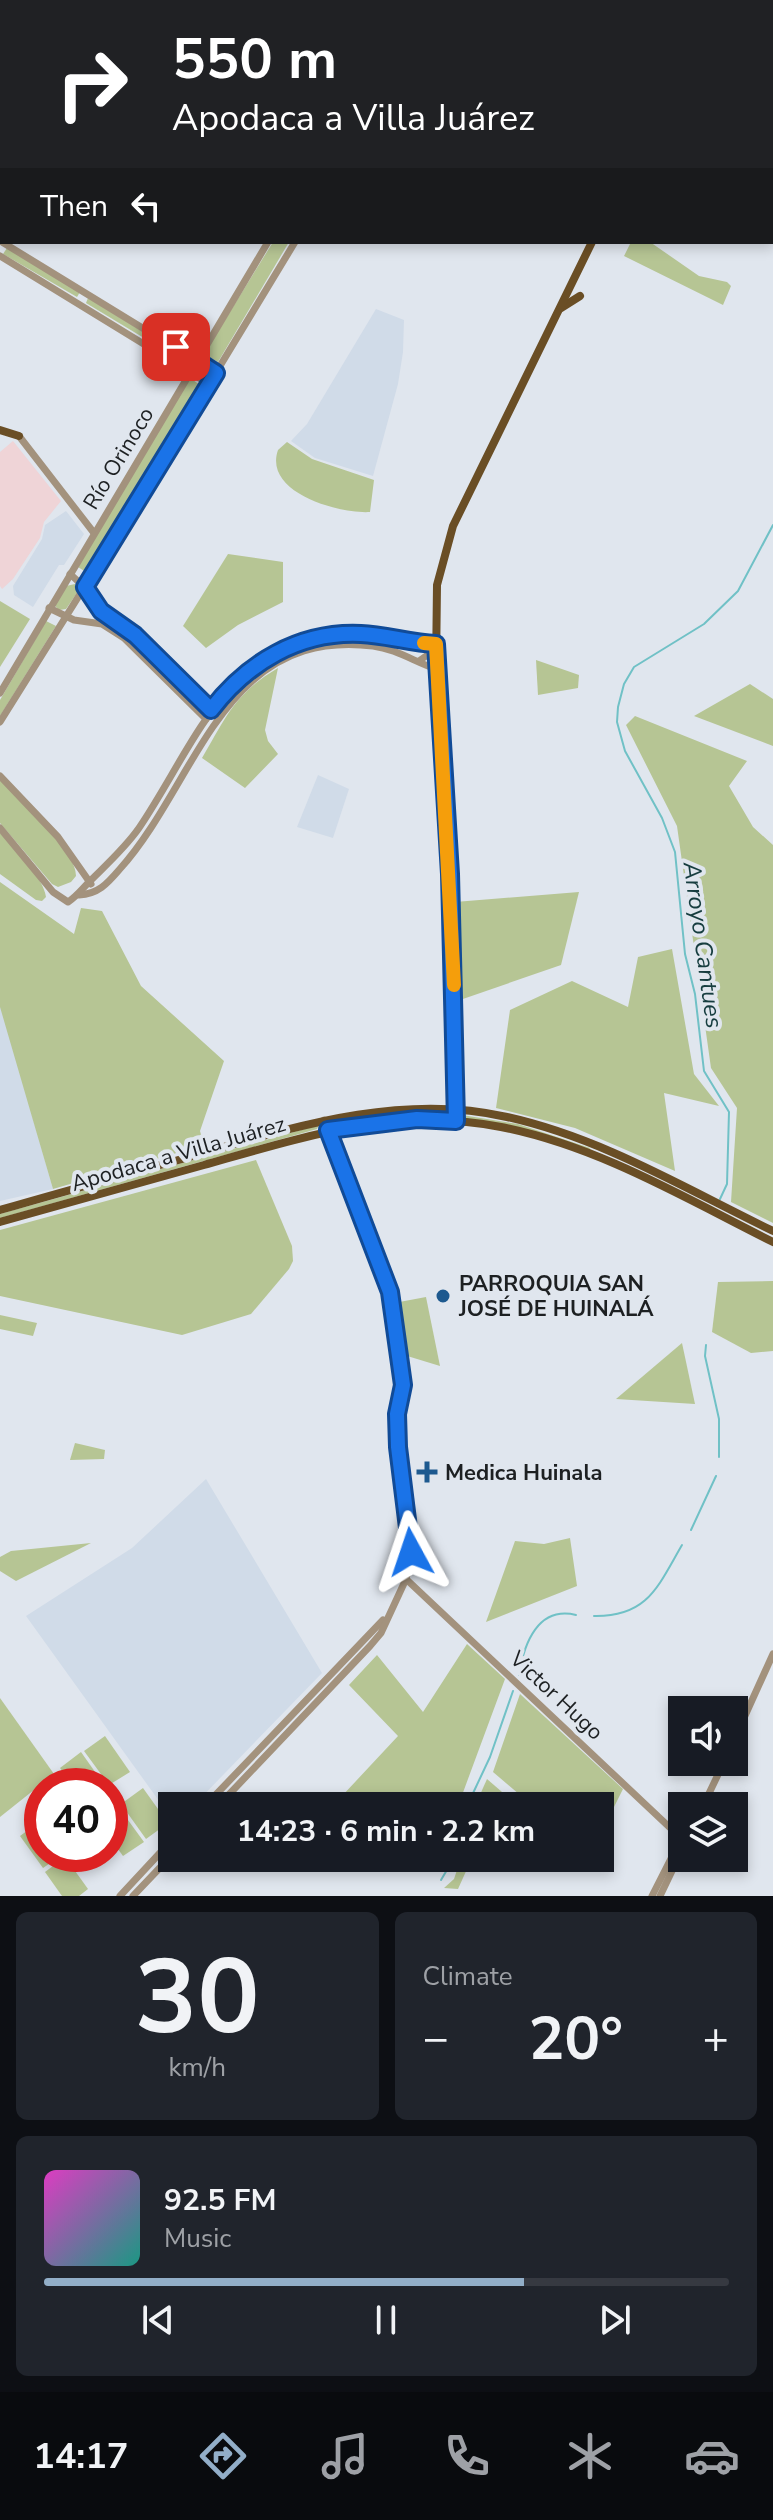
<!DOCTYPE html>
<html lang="en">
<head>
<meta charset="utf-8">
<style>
	:root { --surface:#171b24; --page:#20242c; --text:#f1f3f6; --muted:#9ea1a6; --line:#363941; --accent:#92aec8 }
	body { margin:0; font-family:"Nunito Sans",sans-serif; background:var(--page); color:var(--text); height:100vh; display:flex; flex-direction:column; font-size:30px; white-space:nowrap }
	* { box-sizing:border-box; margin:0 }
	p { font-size:26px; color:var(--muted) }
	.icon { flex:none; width:44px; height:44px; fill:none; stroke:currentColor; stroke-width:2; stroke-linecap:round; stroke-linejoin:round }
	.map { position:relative; height:1896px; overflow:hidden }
	.drawer { display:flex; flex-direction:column; gap:16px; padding:16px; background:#0d0f14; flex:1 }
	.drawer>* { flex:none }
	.guide { position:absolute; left:0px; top:0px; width:774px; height:244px; box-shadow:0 4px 12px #0003; background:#202124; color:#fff; overflow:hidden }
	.controls { position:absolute; left:668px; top:1696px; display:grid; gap:16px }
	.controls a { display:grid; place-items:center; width:80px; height:80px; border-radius:0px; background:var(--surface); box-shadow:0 4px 12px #0003; font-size:40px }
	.speed { position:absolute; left:24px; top:1768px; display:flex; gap:16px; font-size:40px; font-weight:700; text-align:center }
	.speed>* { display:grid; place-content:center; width:104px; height:104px; border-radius:50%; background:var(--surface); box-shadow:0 4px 12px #0003; line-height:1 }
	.speed .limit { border:12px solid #d22; background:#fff; color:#111 }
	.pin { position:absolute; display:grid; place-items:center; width:68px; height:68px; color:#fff; margin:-34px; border-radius:16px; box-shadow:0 4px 12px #0006 }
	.me { position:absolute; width:88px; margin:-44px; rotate:355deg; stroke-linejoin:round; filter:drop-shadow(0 0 6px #0008) }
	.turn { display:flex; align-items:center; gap:28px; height:168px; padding:0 40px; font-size:36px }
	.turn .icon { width:104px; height:104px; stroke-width:2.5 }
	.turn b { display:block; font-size:56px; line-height:68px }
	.then { display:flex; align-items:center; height:76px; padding:0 40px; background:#0003; gap:16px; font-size:30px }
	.big { font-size:60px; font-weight:700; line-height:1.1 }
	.drawer .tile { flex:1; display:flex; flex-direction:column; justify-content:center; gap:12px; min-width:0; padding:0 28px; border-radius:12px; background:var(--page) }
	.drawer .dial { align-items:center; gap:0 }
	.dial b { font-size:104px; line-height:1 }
	.song { display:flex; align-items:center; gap:24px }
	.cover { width:96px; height:96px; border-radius:12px; background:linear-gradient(135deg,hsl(310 70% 55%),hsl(170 70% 35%)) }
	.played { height:8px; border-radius:4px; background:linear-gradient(90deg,var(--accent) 70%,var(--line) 70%) }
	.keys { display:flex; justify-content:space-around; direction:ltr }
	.heat { display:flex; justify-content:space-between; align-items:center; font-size:44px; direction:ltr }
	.drawer .tiles { flex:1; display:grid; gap:16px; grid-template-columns:1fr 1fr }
	.tile:last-child { grid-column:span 2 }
	.trip { position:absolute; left:158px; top:1792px; width:456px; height:80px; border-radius:0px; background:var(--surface); box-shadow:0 4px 12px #0003; font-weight:700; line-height:80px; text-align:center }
	.tabs { display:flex; height:128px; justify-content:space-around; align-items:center; background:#090b0e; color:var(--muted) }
	.tabs .icon { width:56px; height:56px }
	.tabs .on { color:var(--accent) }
	.tabs b { font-size:36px; color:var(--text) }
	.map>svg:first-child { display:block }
	.commercial { fill:#efd4d7 }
	.built { fill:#d0dbe8 }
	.green { fill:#b6c594 }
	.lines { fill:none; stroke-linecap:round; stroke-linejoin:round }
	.stream { stroke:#70c1c6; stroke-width:2 }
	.minor { stroke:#a3927d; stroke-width:7 }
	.major { stroke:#6a4e25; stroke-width:8 }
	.route-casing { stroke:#114b97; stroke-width:20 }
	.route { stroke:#1a73e8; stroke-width:14 }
	.slow { stroke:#f59e0b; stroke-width:14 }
	.poi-dot { fill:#1d598f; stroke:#e0e6ee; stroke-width:3 }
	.labels { text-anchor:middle; stroke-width:8; stroke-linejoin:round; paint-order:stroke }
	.street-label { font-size:22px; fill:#1d2022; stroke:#e0e6ee }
	.poi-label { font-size:22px; font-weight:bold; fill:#1d2022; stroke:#e0e6ee; text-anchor:start }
	.water-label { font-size:24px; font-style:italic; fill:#163d3f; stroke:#e0e6ee }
</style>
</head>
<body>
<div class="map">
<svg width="773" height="1896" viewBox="0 0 773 1896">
	<rect width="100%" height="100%" fill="#e0e6ee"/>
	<polygon class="commercial" points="13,441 61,501 44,522 40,538 13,579 2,589 0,586 0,452"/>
	<g class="built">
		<polygon points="376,309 404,320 403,352 398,384 373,476 315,458 291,441 307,424"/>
		<polygon points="66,511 84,534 64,565 59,565 33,607 14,595 13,586 42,539 45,525"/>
		<polygon points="318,775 349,789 333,838 297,827"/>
		<polygon points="1,1006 53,1189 0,1201 0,1007"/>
		<polygon points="206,1479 322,1673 193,1806 172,1806 172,1819 26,1616 132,1548"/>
	</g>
	<g class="green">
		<polygon points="273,242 289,242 218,362 204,354"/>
		<polygon points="631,242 650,242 699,276 727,282 731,286 723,305 624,256"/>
		<polygon points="7,248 80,292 77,297 3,254"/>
		<polygon points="88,298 189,360 187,364 86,303"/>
		<polygon points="190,378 203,387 89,574 78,567"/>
		<path d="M287 442 312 459 374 480 370 512C339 514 263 493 278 450Z"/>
		<polygon points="228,554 283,562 283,602 238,625 206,648 183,626"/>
		<polygon points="75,584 79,590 66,609 59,610 55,606 66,586"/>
		<polygon points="0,601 30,619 0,667"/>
		<polygon points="46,621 56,626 0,716 0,700"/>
		<polygon points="536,660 579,675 578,688 538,695"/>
		<path d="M278 668 265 730 268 741 278 754 245 788 202 758C226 717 235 693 278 668Z"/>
		<polygon points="750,684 773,699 773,746 694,716"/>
		<polygon points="635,716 747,761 729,786 753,827 773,845 773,1223 731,1202 737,1108 711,1068 677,826 626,725"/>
		<path d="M0 779C18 797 78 853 76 876L71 882 58 887 52 884 0 823Z"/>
		<path d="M0 833C14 848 44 878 46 897L42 901 36 900 0 874Z"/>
		<polygon points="0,882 74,934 81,908 102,911 141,986 224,1061 200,1131 204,1145 53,1189 0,1007"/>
		<polygon points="579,892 561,965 460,1000 455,902"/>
		<polygon points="672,949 694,1074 719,1106 664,1093 675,1171 575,1128 496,1108 510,1010 572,981 628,1007 638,957"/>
		<polygon points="462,1115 518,1124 590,1148 589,1150 463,1118"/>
		<polygon points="319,1125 317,1129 0,1218 0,1214"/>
		<polygon points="256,1160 292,1246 293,1261 289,1269 251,1314 182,1335 0,1296 0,1230"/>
		<polygon points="773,1281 773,1351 751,1353 712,1332 718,1282"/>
		<polygon points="426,1297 440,1366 404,1355 394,1303"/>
		<polygon points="0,1315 37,1323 33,1336 0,1329"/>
		<polygon points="682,1343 695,1404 616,1399"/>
		<polygon points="75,1443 105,1450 104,1459 70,1460"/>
		<polygon points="570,1538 577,1586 486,1622 515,1541 544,1544"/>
		<polygon points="91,1543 16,1581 0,1571 0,1557 11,1551"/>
		<polygon points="467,1644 505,1679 458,1806 354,1806 342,1796 398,1736 349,1685 377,1655 423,1712"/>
		<polygon points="520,1694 623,1789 600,1835 600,1806 533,1806 493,1772"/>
		<polygon points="0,1698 54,1774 0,1817"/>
		<polygon points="105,1736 130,1772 109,1785 84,1751"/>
		<polygon points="81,1752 105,1786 73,1786 60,1768"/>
		<polygon points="487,1779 502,1792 496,1806 475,1806"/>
		<polygon points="143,1788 168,1823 146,1839 121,1804"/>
		<polygon points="117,1805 144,1842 123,1856 110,1838 110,1810"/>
		<polygon points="39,1822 42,1827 42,1854 62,1855 43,1868 20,1836"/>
		<polygon points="65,1857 88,1889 79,1896 62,1896 45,1872"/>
		<polygon points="461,1858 472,1858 458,1889 444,1888 454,1879"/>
	</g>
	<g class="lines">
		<g class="stream">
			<polyline points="72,0 72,2"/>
			<polyline points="0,139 2,136"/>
			<polyline points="720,1199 727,1184 729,1112 704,1071 695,994 685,954 675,852 662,818 625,751 617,722 618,707 624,684 634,667 704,624 738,591 773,525"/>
			<polyline points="706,1345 705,1356 719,1419 719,1457"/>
			<polyline points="691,1530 716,1476"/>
			<path d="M594 1616C648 1617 658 1586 682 1545"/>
			<path d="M519 1675C524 1643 538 1606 576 1615"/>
			<polyline points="467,1806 490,1757 513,1691"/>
			<polyline points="441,1880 454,1858"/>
		</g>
		<g class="minor">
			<polyline points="415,2 416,0"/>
			<polyline points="439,2 440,0"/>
			<polyline points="2,242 216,373"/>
			<polyline points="0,256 209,384"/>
			<polyline points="19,436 94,533"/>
			<polyline points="70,574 91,593 101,611 135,635 214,713"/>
			<polyline points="49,608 74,620 102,624 124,638 206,719"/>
			<polyline points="419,661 436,649"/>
			<polyline points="0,693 268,242"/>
			<polyline points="0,722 137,503 295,242"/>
			<polyline points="0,776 58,837 91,884"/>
			<path d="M0 828 53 892 68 902C77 896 82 889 90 881 107 864 125 848 139 828 194 747 225 644 339 634 372 632 403 643 436 644"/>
			<path d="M79 895C98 894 107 884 119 870 198 783 222 627 373 646 396 649 415 662 436 669"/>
			<polyline points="406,1579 682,1839"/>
			<polyline points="734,1740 773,1654"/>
			<polyline points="205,1806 383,1620"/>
			<polyline points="218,1806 370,1646 381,1633 406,1579 410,1563 411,1540 398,1447 397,1414 403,1385 390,1292 324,1120"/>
			<polyline points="703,1806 724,1762"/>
			<polyline points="120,1896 172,1840"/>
			<polyline points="133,1896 172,1855"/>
			<polyline points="652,1896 682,1837"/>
			<polyline points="660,1896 682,1850"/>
		</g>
		<g class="major">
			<polyline points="772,133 773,132"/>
			<polyline points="561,308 580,296"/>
			<polyline points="0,430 19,436"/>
			<polyline points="456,1121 450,874 436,669 437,585 453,526 592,242"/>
			<path d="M0 1210C58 1193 117 1177 175 1161 282 1131 395 1091 507 1117 602 1138 686 1189 773 1231"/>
			<path d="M0 1222C68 1203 136 1184 204 1165 303 1137 397 1106 501 1127 598 1146 685 1198 773 1242"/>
		</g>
	</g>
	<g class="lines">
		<defs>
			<path id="route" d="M176 347 216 373 85 587 101 611 135 635 211 710C247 663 299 631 361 634 386 635 410 643 436 644L450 874 456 1121 417 1119 328 1130 390 1292 403 1385 397 1414 398 1447 411 1552"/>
		</defs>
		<use href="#route" class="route-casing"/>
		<use href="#route" class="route"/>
		<polyline class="slow" points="424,643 436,644 454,985"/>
	</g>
	<g class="poi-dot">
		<circle cx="443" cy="1296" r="8"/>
		<path d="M423 1460h8v8h8v8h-8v8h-8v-8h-8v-8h8z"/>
	</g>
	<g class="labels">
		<g class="street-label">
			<text transform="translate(118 458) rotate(-59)" y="8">Río Orinoco</text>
			<text transform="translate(178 1153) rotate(-16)" y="8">Apodaca a Villa Juárez</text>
			<text transform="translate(557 1695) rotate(43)" y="8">Victor Hugo</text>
		</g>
		<g class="poi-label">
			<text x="459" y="1291">PARROQUIA SAN<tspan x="459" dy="25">JOSÉ DE HUINALÁ</tspan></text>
			<text x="445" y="1480">Medica Huinala</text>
		</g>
		<g class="water-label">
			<text transform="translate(703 945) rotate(82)" y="8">Arroyo Cantues</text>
		</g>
	</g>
</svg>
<div class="controls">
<a><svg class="icon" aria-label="sound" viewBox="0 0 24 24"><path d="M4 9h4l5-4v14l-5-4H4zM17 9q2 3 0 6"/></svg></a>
<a><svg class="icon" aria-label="layers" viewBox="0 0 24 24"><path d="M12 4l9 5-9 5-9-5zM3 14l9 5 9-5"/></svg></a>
</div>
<div class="speed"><div class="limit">40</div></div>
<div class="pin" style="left:176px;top:347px;background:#d93025"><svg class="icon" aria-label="arrive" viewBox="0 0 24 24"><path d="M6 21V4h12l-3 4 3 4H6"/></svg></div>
<svg class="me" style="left:411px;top:1552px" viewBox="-20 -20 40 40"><path d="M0-17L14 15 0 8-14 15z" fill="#1a73e8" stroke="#fff" stroke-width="4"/></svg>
<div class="trip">14:23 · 6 min · 2.2 km</div>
<div class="guide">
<div class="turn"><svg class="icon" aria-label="right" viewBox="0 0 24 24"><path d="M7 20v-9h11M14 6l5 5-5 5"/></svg><div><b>550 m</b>Apodaca a Villa Juárez</div></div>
<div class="then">Then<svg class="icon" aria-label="left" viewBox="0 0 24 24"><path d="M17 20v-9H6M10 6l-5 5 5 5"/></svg></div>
</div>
</div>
<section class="drawer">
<div class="tiles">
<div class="tile dial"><b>30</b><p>km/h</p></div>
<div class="tile"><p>Climate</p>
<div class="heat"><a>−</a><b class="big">20°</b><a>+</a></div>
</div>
<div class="tile">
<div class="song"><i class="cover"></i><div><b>92.5 FM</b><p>Music</p></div></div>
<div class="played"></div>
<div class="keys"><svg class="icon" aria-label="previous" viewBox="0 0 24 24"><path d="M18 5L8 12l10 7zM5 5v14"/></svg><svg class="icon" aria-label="pause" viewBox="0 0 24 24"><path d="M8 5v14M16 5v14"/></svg><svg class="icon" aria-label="next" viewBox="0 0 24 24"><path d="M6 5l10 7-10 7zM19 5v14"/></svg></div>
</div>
</div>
</section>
<nav class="tabs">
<b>14:17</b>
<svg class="icon on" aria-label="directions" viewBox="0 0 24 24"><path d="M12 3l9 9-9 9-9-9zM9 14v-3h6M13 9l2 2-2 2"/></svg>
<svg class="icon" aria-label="music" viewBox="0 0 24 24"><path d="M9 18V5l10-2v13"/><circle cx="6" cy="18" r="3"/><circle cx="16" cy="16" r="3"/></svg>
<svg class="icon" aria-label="phone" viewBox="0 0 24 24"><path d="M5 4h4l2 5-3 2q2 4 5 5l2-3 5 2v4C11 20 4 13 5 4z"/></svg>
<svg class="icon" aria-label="climate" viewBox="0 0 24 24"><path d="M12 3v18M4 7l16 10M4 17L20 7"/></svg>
<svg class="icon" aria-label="car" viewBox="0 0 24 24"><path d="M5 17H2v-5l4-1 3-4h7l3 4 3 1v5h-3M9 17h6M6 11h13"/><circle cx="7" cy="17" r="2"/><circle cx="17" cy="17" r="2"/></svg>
</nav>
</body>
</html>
